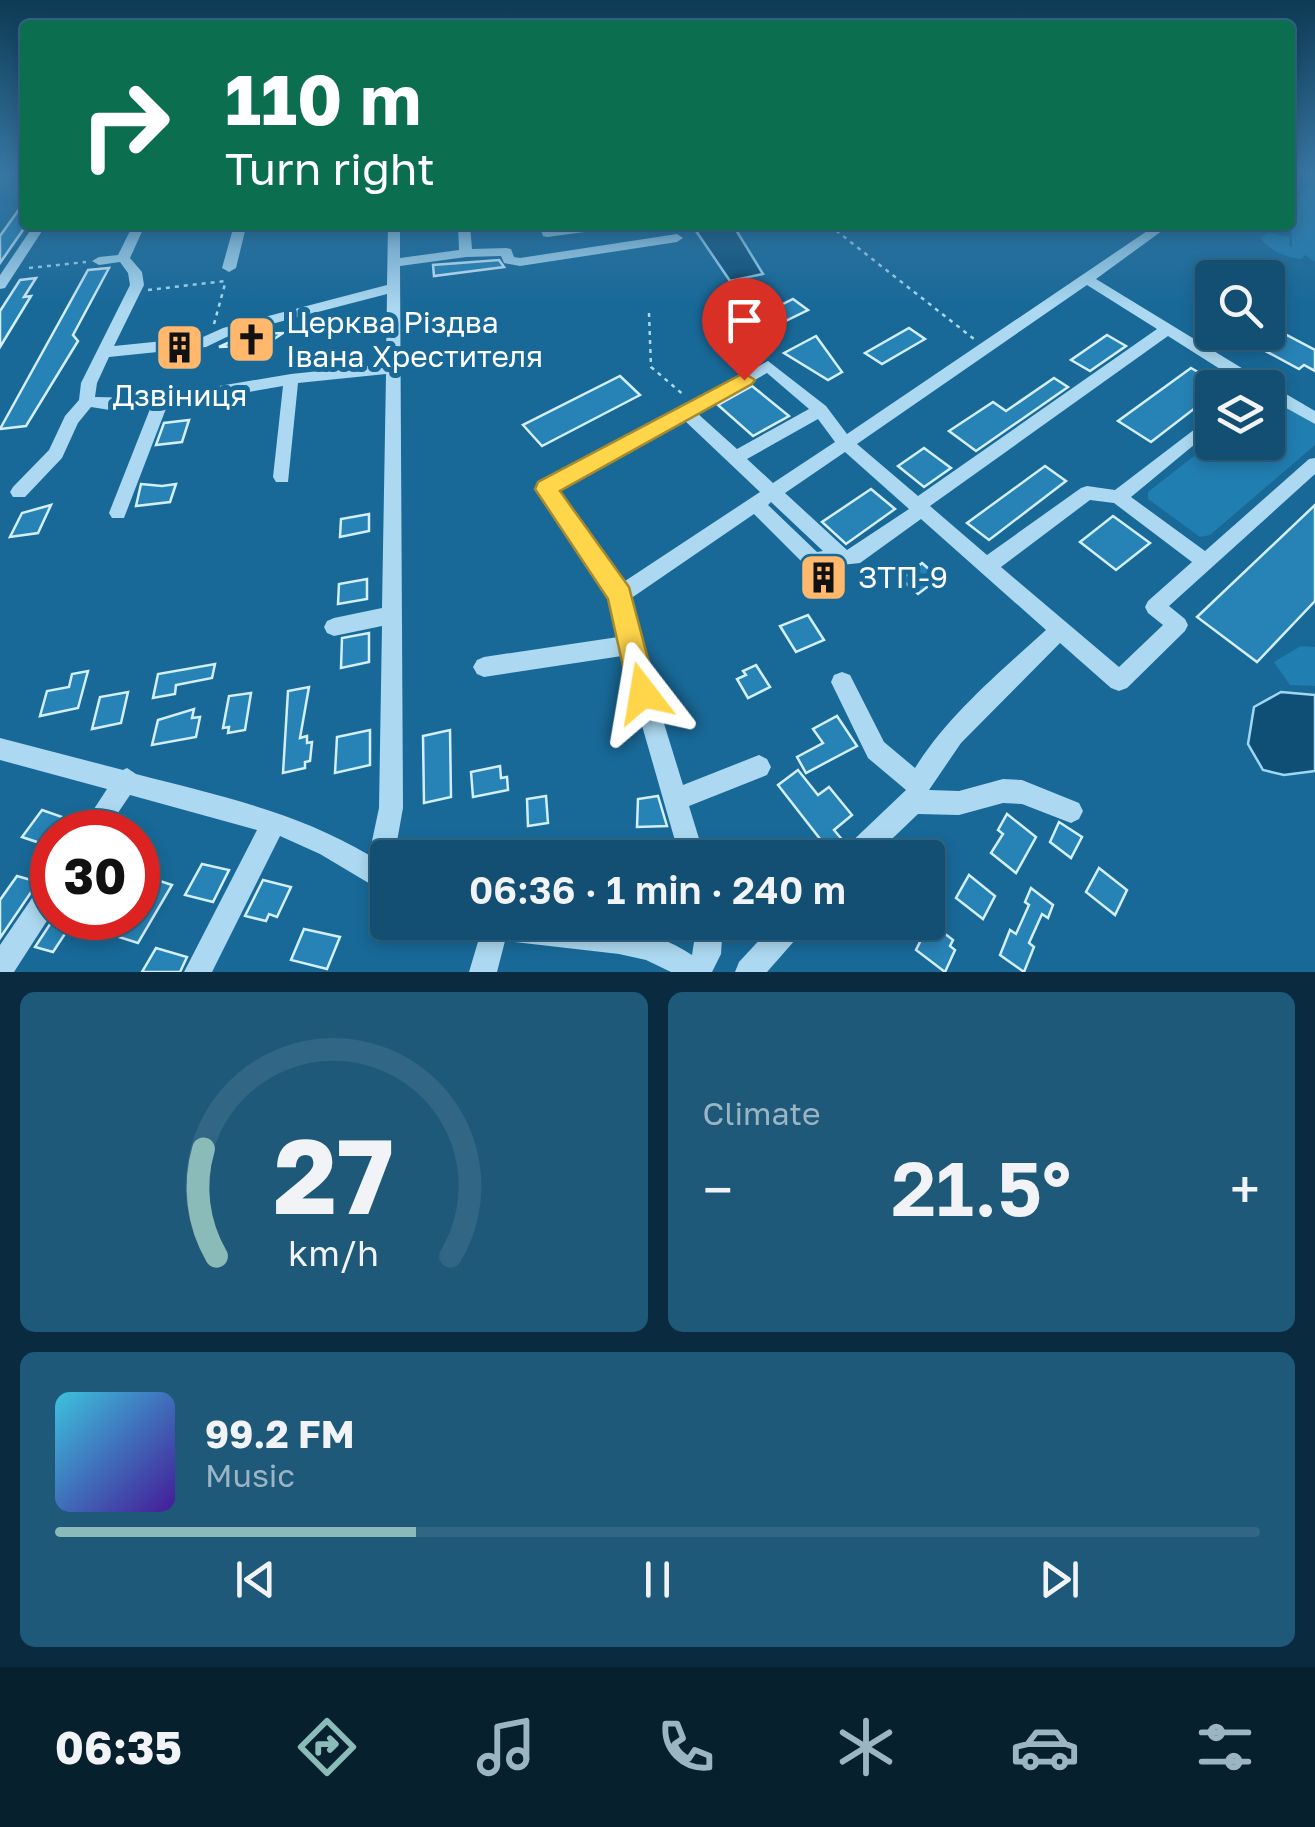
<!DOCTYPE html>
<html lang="en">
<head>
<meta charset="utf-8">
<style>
	:root { --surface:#124f72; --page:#1f597a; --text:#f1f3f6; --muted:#9cb5c4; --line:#316684; --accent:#8bbbb9 }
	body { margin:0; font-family:"Golos Text",sans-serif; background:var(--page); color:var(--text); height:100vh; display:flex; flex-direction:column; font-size:38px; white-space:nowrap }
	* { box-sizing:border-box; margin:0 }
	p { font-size:32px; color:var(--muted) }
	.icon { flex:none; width:55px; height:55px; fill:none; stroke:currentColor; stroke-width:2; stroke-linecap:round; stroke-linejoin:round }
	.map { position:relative; height:972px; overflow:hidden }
	.panel { display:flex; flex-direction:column; gap:20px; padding:20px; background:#0a2b3f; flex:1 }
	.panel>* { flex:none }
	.top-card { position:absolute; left:20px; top:20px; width:1275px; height:210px; border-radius:10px; box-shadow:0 5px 15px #0003,0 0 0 2px var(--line); background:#0b6e4f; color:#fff; overflow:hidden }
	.buttons { position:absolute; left:1195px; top:260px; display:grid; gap:20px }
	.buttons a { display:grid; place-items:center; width:90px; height:90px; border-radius:10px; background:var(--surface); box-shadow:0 5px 15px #0003,0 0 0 2px var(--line); font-size:50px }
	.speed { position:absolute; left:30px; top:810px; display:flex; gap:20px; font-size:50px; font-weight:700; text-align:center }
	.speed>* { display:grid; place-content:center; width:130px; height:130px; border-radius:50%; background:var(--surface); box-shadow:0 5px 15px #0003,0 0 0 2px var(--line); line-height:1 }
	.speed .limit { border:15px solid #d22; background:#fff; color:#111 }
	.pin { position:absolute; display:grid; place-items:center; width:85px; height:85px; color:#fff; margin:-102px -42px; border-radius:50% 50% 50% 0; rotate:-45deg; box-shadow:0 0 10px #0007 }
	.pin .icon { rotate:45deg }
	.me { position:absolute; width:110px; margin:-55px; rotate:346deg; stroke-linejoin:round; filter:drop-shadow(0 0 8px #0008) }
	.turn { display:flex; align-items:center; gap:35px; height:210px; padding:0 40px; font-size:45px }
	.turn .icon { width:130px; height:130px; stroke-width:2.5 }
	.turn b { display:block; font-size:70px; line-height:85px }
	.big { font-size:75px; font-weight:600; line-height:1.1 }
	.panel .widget { flex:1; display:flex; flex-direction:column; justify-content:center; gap:15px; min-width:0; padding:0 35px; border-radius:15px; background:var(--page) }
	.panel .dial { align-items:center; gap:0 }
	.dial svg { height:260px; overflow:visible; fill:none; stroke:var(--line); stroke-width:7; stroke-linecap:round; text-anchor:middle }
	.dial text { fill:var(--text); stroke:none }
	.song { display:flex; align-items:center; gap:30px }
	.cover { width:120px; height:120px; border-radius:15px; background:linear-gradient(135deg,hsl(190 70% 55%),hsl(260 70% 35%)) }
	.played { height:10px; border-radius:5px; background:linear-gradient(90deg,var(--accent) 30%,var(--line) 30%) }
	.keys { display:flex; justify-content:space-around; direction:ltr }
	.heat { display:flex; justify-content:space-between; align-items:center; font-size:55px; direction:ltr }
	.panel .tiles { flex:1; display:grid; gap:20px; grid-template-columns:1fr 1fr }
	.widget:last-child { grid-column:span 2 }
	.trip { position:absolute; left:370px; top:840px; width:575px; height:100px; border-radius:10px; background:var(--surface); box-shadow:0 5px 15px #0003,0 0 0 2px var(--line); font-weight:600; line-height:100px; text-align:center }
	.menu { display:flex; height:160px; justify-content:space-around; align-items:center; background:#07202e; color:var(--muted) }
	.menu .icon { width:70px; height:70px }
	.menu .selected { color:var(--accent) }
	.menu b { font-size:45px; color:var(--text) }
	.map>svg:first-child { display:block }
	.green { fill:#217eb1 }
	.water { fill:#104f75; stroke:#9fd7f3; stroke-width:2.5 }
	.building { fill:#2783b6; stroke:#d3eefc; stroke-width:2.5 }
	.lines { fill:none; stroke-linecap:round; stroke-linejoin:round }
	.path { stroke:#acd9f1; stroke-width:2.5; stroke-dasharray:4 5; stroke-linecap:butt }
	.minor { fill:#acd9f1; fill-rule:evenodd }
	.route { fill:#ffd54a; stroke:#a68a30; stroke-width:2.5 }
	.labels { text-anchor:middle; stroke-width:10; stroke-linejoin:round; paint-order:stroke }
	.poi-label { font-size:30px; fill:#fff; stroke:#186998; text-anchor:start }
</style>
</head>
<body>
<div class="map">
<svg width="1315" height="972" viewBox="0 0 1315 972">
	<rect width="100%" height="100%" fill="#186998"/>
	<g class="green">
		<path d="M1315 180V262L1305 255 1301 259C1284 257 1271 251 1260 238L1268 233 1290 237 1289 245 1292 247 1290 205Z"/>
		<polygon points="1271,400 1315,421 1315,445 1210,535 1200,537 1148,499 1148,492 1212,442 1268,442 1268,401"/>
		<polygon points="1301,646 1315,647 1315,686 1290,685 1274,662"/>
	</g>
	<g class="water">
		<polygon points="692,225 733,225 763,274 730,281"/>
		<polygon points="1281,692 1315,695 1315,771 1284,775 1263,770 1248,744 1254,707"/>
	</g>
	<g class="building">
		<polygon points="25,201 25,227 0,263 0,236"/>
		<polygon points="499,260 504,267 434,276 433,265"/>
		<polygon points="109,268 73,335 78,341 26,426 0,429 88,270"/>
		<polygon points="36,278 24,297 31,296 0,347 0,311 20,280"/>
		<polygon points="793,299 808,310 765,331 751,320"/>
		<polygon points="1268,325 1315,350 1315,371 1304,365 1299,369 1230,332 1268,332"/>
		<polygon points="909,328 925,339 882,364 865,353"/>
		<polygon points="283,333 265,345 219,347 247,334"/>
		<polygon points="1107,335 1126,346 1090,371 1071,360"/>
		<polygon points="816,336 842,372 828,380 784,353"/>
		<polygon points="1191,368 1212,380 1212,395 1151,442 1118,421"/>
		<polygon points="620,376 640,395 542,446 523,425"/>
		<polygon points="1054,378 1068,387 976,451 949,431 993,402 1006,411"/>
		<polygon points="752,386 789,416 753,436 718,405"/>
		<polygon points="189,420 182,442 156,445 164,423"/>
		<polygon points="924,448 951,468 924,487 898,466"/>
		<polygon points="1045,466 1066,481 989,540 967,523"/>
		<polygon points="141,484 162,486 176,484 170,502 136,506"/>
		<polygon points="871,489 895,509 846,544 822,522"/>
		<polygon points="51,505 38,533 10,537 22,513"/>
		<polygon points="1315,505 1315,601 1257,662 1197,617"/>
		<polygon points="369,514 369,531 340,537 341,519"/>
		<polygon points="1113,516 1150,543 1116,570 1080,542"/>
		<polygon points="922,563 939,578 918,594 901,579"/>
		<polygon points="367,579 367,599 338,604 339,584"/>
		<polygon points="808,615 824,640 796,652 780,626"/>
		<polygon points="369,633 369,662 341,668 342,638"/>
		<polygon points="215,664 212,678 176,685 175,694 153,698 158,674"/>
		<polygon points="756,665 770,687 748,698 737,679 746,675 743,671"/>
		<polygon points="88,671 78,708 40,716 47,691 69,687 72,674"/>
		<polygon points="309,687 300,738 307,736 307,743 312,742 310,761 305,762 305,768 283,773 288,691"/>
		<polygon points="128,692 121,723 92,729 100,697"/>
		<polygon points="251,693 245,730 228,733 229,727 223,728 229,696"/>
		<polygon points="194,709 192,718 200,717 196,737 152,745 158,720"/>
		<polygon points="837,716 857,746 806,773 797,757 823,743 813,729"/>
		<polygon points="370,730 370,765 335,773 337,737"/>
		<polygon points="450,730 451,797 424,803 423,736"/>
		<polygon points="500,766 501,778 507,777 508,790 473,797 471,772"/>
		<polygon points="798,770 818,795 829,787 852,815 834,830 845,843 835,858 778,785"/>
		<polygon points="546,796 548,823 528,826 527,799"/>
		<polygon points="658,796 667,826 637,827 638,799"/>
		<polygon points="42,810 68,819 58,832 52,832 49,846 22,837"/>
		<polygon points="1007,814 1036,837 1016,873 991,853 1003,834 998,830"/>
		<polygon points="1059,822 1082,837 1071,858 1050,842"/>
		<polygon points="202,864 229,870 213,902 185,895"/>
		<polygon points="1099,868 1127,890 1115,915 1086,892"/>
		<polygon points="969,875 995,896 983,919 956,898"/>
		<polygon points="17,876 38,882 0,938 0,900"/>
		<polygon points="154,879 172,885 138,943 119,937 131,918 138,918 138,906"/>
		<polygon points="263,880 291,887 277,917 269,914 266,921 245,916"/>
		<polygon points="1031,888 1053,905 1048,918 1042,914 1029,943 1034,947 1024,972 1000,955 1010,930 1016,934 1029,905 1025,902"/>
		<polygon points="54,918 74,920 53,952 35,947"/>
		<polygon points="930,922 953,940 950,946 955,950 945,972 916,950"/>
		<polygon points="304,929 340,937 327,969 291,960"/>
		<polygon points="156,948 187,957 180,972 142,972"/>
	</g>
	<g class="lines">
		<g class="path">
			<polyline points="829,225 974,339"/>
			<polyline points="29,268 86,262"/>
			<polyline points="148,290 225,281"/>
			<polyline points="649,313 651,367 685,396"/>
			<polyline points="214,324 225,284"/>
		</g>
		<g class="minor">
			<polygon points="34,225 46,225 5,288 0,289 0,275"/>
			<path d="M133 225H145L130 258 142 272 144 285 114 346 203 337 223 328 387 285 388 225H400V258L459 250 458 225H470L472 249 506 248 511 249 514 257 520 258 677 234 683 238 677 242 520 266 504 263 501 256 466 257 400 266 403 808 394 858H388V891L377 888 320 854 280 836 212 972H184L257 830 130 795 105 832H79L107 789 0 760V738L123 770 127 768 136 774C217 795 297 812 369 855L379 808 382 626 334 636 327 633 324 627 327 621 334 618 382 608 386 374 298 383 288 482H276L273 477 283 386 167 406 124 518H112L109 513 150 409 116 411 91 407 78 423 62 458 25 497H13L10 492 13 487 49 450 65 416 79 400 81 383 130 285 128 273 120 262 99 265 92 261 99 257 118 255ZM387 294 386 364 291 374 148 398 95 397 97 383 109 357 206 347 233 334Z"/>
			<polygon points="234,225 273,225 267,229 245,231 236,268 229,272 222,268"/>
			<polygon points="539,225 551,225 552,229 613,225 607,229 547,237 543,236"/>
			<path d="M1156 225H1170L1096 279 1263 381 1265 386 1274 387 1315 411V424L1268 398V388H1250L1168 336 930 506 987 555 1081 488 1087 486 1115 490 1212 416V430L1131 497 1205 551 1309 459 1315 458V474L1169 606 1185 619 1188 625 1185 631 1127 688 1119 691 1111 688 1060 643 961 743 929 790 959 791 1003 779 1022 780 1079 803 1083 811 1079 819 1071 823 1022 804 1003 803 959 815 918 814 872 858H841L844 849 906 790 868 758 831 682 834 675 842 672 850 675 884 742 915 768C949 714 999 673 1046 630L921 519 860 563 813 568 806 566 754 514 630 599 646 665 683 785 759 755 767 759 771 767 767 775 689 806 705 858H680L622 656 484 677 477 674 473 667 477 660 484 657 618 637 610 598 540 494 537 489 540 484 768 361 826 406 847 434ZM1087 285 1157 329 918 496 857 444ZM767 373 809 409 737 449 697 413ZM818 419 835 442 773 483 747 459ZM684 420 760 492 622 583 557 491ZM845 452 909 509 847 550 785 493ZM1090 500 1114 503 1192 562 1148 601 1145 607 1148 613 1163 625 1119 667 1001 567ZM771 502 823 551 817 552 768 505Z"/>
			<polygon points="52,878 52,913 14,972 0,972 0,945 43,882"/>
			<path d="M467 922C541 922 627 912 692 955L697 922H723L721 954 712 972H671L646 960 619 954 505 941 497 972H469L480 935 471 931Z"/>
			<polygon points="776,922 807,922 803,931 767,972 735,972 739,962"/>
		</g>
	</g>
	<linearGradient id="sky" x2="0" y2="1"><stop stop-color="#0d3a54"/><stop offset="0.56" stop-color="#3776a2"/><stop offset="1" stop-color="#3776a2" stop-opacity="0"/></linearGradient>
	<rect width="1315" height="308" fill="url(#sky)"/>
	<polygon class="route" points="744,373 755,380 752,384 560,491 629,587 657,693 653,702 643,706 633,702 629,693 608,599 535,489 538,482"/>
	<defs>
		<symbol id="church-square" viewBox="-11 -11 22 22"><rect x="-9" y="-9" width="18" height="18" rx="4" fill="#ffb86c" stroke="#186998"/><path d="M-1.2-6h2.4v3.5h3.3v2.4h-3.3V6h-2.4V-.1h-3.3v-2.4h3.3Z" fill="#111"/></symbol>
		<symbol id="building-square" viewBox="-11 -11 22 22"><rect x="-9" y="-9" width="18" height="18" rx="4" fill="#ffb86c" stroke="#186998"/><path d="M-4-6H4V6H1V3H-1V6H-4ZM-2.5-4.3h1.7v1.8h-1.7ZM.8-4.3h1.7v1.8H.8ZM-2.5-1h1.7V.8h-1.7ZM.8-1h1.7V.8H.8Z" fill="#111"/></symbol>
	</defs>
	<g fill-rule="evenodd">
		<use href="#church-square" x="224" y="312" width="55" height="55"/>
		<use href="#building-square" x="152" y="320" width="55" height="55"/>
		<use href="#building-square" x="796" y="550" width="55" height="55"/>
	</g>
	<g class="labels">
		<g class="poi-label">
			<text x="286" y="333">Церква Різдва<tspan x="286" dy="34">Івана Хрестителя</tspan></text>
			<text x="180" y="406" text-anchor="middle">Дзвіниця</text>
			<text x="858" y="588">ЗТП-9</text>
		</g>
	</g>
</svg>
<div class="buttons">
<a><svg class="icon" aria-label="search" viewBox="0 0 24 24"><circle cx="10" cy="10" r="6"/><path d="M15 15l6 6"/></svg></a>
<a><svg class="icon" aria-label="layers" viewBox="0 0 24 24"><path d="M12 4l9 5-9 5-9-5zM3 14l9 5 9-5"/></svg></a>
</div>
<div class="speed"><div class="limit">30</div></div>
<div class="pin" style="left:744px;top:380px;background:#d93025"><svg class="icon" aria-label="arrive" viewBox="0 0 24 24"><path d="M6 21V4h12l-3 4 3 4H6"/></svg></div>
<svg class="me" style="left:643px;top:693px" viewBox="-20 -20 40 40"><path d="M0-17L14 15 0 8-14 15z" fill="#ffd54a" stroke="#fff" stroke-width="4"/></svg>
<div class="trip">06:36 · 1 min · 240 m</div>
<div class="top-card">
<div class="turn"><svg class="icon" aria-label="right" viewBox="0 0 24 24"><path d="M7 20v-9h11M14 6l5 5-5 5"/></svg><div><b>110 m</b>Turn right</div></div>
</div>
</div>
<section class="panel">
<div class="tiles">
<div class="widget dial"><svg viewBox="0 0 100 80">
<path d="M14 69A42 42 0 1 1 86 69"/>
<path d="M14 69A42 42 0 0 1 10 36" stroke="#8bbbb9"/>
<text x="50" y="56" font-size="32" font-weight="700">27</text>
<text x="50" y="72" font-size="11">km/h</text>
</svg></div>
<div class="widget"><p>Climate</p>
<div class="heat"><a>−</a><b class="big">21.5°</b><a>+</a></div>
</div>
<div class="widget">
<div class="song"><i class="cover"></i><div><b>99.2 FM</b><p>Music</p></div></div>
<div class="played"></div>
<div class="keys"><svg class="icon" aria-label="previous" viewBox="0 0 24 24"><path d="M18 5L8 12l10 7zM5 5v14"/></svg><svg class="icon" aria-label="pause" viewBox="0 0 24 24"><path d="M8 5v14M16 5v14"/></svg><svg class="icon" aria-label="next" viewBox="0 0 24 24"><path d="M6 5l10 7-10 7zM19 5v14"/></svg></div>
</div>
</div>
</section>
<nav class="menu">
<b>06:35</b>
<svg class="icon selected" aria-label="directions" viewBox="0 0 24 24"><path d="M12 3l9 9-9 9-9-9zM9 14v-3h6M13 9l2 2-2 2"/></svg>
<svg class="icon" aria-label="music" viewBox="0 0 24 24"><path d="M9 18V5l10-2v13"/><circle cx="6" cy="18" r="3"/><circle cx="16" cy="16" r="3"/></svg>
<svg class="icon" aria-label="phone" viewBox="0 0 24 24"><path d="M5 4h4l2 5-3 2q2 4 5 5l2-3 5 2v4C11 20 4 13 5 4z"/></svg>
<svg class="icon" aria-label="climate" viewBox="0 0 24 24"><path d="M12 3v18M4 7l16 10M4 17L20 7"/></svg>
<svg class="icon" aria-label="car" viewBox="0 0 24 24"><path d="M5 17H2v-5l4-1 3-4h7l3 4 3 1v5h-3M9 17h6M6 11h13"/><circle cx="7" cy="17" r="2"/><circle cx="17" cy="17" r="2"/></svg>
<svg class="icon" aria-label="filters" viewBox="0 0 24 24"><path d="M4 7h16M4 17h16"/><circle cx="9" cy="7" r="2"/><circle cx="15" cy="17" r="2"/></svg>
</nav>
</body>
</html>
